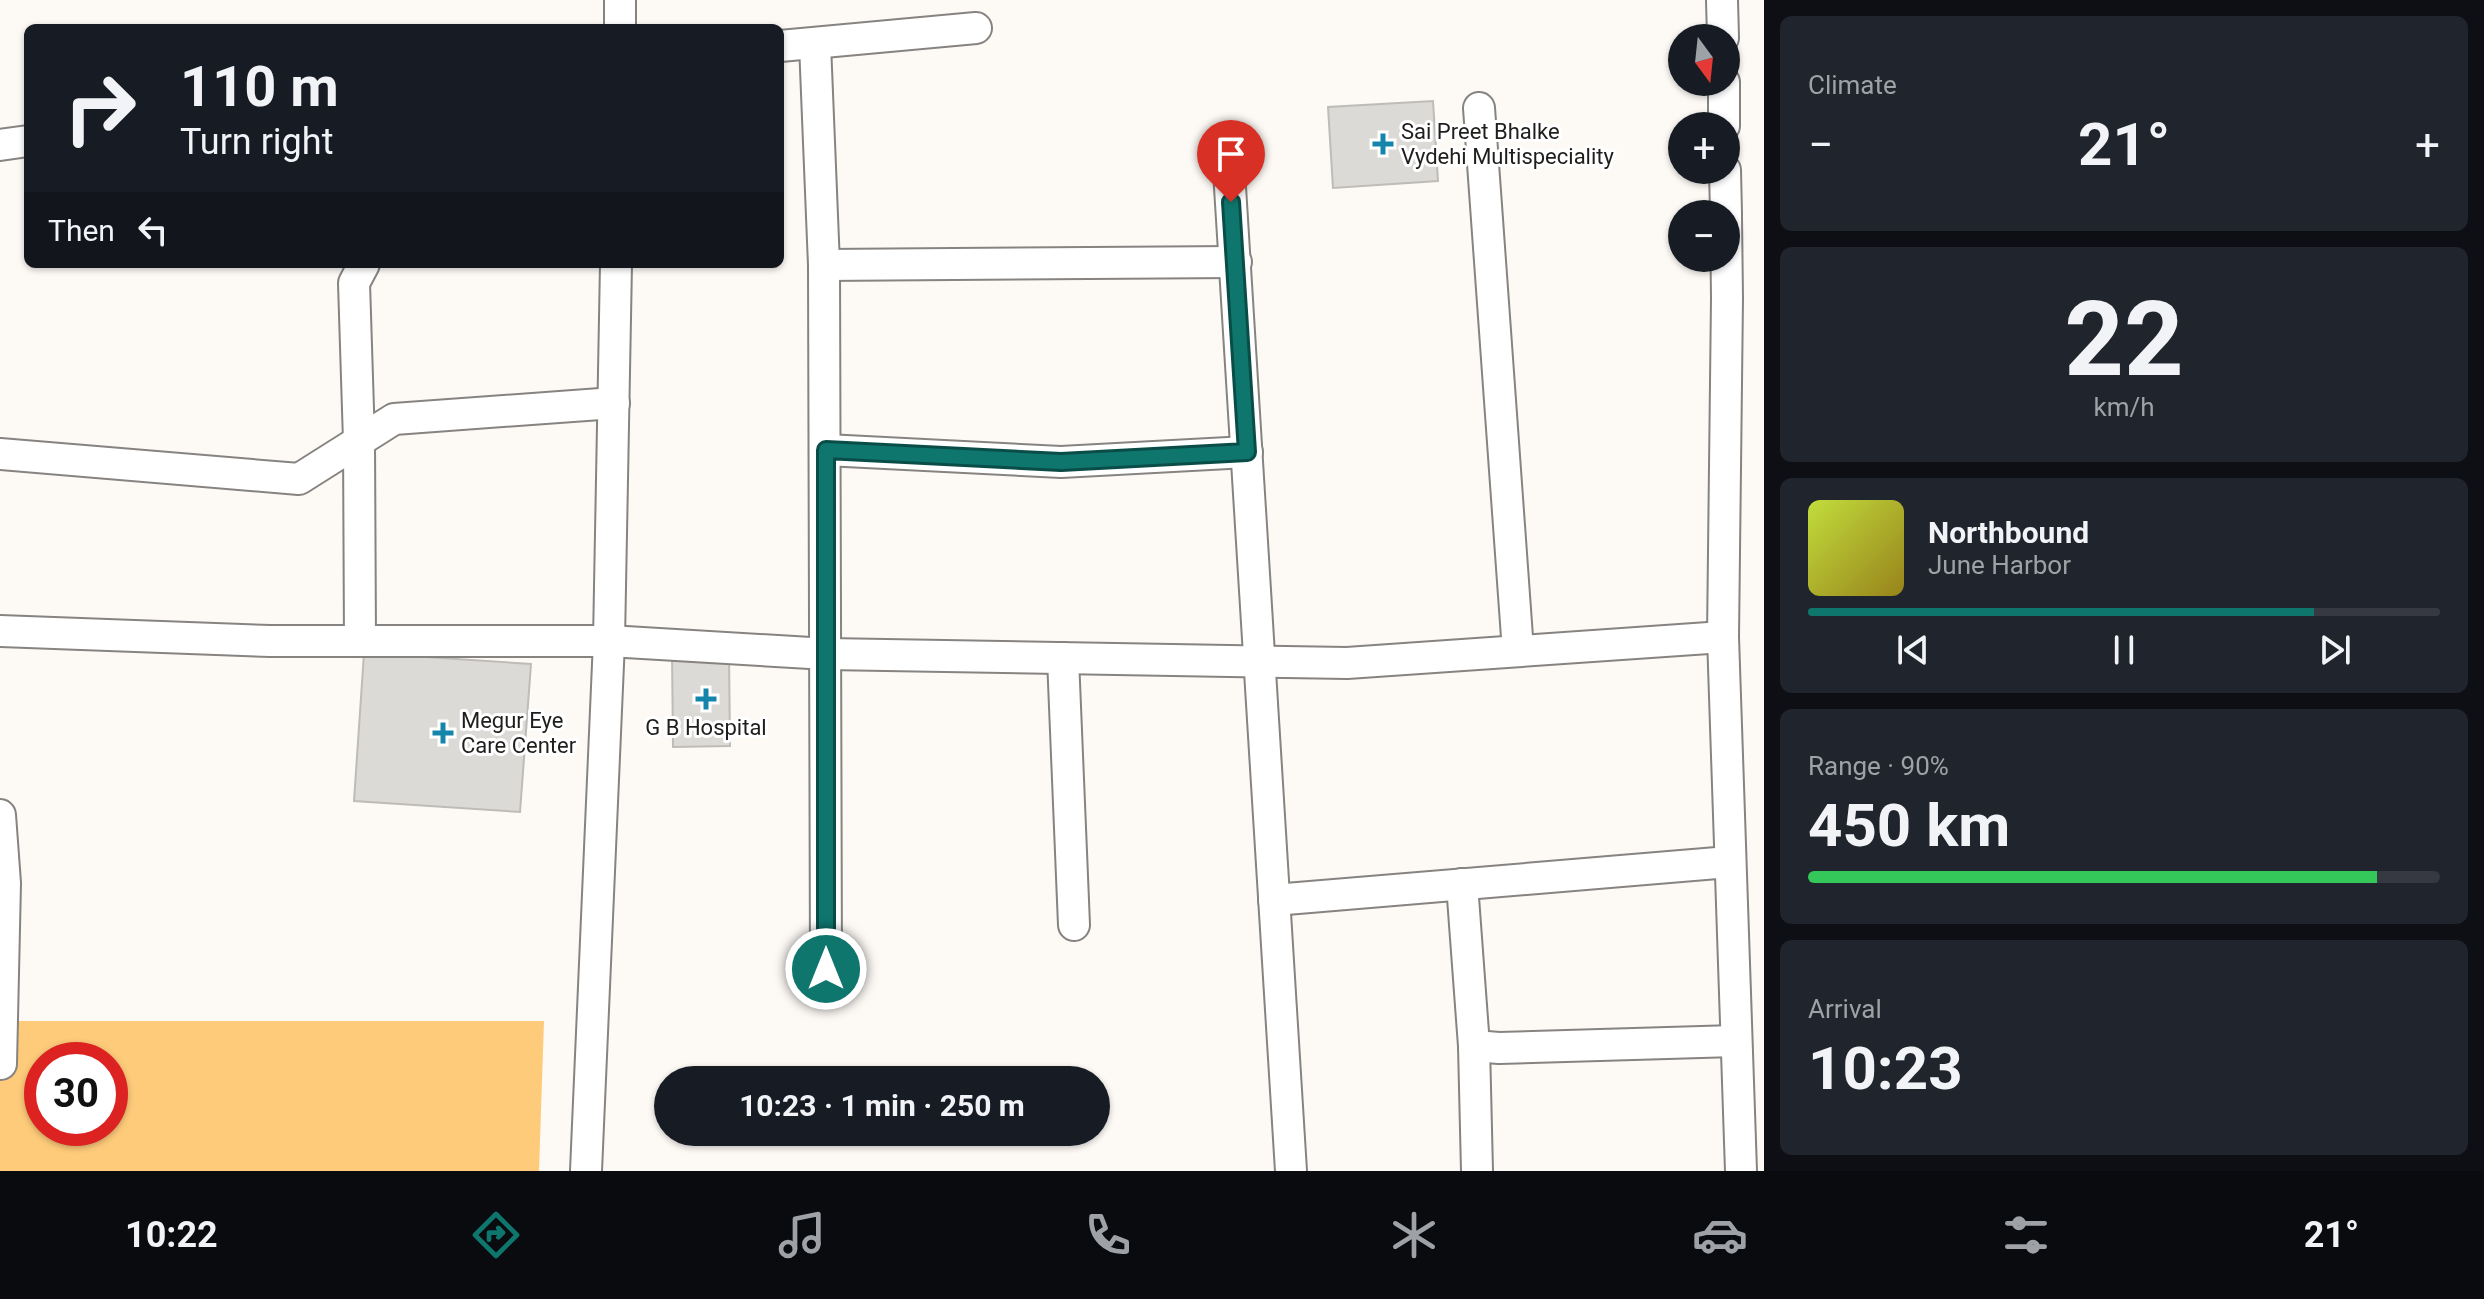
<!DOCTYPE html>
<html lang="en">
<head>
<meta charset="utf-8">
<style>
	:root { --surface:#171b24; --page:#20242c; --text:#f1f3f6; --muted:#9ea1a6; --line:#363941; --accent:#0f766e }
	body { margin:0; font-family:Roboto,sans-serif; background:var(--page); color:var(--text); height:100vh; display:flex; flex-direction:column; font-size:30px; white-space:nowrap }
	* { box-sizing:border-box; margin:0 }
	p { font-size:26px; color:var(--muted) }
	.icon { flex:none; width:44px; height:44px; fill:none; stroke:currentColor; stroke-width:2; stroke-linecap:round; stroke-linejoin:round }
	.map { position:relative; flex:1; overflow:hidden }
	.drawer { display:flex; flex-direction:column; gap:16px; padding:16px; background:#0d0f14; width:720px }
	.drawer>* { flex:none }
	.banner { position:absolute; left:24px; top:24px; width:760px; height:244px; border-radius:12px; box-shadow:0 2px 6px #0004; background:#171b24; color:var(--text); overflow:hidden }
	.needle { width:52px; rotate:165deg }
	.controls { position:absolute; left:1668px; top:24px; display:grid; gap:16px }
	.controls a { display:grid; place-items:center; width:72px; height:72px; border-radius:50%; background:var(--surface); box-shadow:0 2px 6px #0004; font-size:40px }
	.speed { position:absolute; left:24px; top:1042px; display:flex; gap:16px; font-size:40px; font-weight:700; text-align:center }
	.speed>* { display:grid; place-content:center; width:104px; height:104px; border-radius:50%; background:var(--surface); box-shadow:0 2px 6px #0004; line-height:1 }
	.speed .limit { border:12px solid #d22; background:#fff; color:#111 }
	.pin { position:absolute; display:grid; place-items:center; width:68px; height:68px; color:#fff; margin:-82px -34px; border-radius:50% 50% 50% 0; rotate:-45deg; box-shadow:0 0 8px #0007 }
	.pin .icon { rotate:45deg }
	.me { position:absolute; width:88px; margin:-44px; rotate:0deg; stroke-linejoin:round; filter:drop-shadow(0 0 6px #0008) }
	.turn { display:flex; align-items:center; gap:28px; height:168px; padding:0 24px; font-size:36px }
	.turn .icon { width:104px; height:104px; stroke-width:2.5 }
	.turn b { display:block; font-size:56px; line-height:68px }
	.then { display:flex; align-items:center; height:76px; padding:0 24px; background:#0003; gap:16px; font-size:30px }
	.big { font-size:60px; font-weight:700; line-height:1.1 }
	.drawer .widget { flex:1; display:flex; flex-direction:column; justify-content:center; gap:12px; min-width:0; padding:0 28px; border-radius:12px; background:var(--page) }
	.drawer .dial { align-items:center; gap:0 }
	.dial b { font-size:104px; line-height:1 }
	.song { display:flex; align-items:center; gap:24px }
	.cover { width:96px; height:96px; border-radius:12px; background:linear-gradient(135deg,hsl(70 70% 55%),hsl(50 70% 35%)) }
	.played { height:8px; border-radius:4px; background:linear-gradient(90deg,var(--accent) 80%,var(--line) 80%) }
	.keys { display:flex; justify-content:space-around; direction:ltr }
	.heat { display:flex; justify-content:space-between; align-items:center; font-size:44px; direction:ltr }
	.charge { height:12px; border-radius:6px; background:linear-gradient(90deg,#34c759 90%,var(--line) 0) }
	.trip { position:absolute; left:654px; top:1066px; width:456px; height:80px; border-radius:40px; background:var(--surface); box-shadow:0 2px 6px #0004; font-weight:700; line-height:80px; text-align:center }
	.menu { display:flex; height:128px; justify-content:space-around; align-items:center; background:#090b0e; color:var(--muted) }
	.menu .icon { width:56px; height:56px }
	.menu .current { color:var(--accent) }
	.menu b { font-size:36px; color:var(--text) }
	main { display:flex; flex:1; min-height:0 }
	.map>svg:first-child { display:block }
	.green { fill:#fecb7a; fill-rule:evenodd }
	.building { fill:#dcdad6; stroke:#bebcb8; stroke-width:2 }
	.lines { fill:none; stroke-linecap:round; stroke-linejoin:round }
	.minor-casing { stroke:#868380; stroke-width:34 }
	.minor { stroke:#fff; stroke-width:30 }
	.route-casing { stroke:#0a4d48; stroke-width:20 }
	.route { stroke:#0f766e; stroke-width:14 }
	.poi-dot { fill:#1585ac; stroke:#fff; stroke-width:3 }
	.labels { text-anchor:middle; stroke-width:6; stroke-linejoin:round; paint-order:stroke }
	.poi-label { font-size:22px; fill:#1f1e1d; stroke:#fff; text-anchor:start }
</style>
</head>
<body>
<main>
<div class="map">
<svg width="1764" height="1171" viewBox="0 0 1764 1171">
	<rect width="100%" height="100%" fill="#fdfaf6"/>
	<path class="green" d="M0 1021H544L539 1171H0ZM42 1060H110V1128H42Z"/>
	<g class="building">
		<polygon points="1433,101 1438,181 1333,188 1328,107"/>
		<polygon points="729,652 730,746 673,747 672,653"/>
		<polygon points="364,653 531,664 520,812 354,801"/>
	</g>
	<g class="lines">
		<defs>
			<g id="minor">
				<polyline points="620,0 620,28"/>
				<polyline points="1722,0 1723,38"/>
				<polyline points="815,44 824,265 826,969"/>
				<polyline points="780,46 976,28"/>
				<polyline points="1724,82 1724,126"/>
				<polyline points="1479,108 1518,651"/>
				<polyline points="0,145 28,141"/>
				<polyline points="1725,170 1726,214"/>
				<polyline points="1229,171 1291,1171"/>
				<polyline points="1726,217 1727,298 1723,637 1741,1171"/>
				<polyline points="824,265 1236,262"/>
				<polyline points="826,450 1061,462 1247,452"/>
				<polyline points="0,454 299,479 394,419 614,403"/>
				<polyline points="0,631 270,641 609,641 827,654 1347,663 1723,637"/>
				<polyline points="360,641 359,441 354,283 364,264"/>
				<polyline points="1063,658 1074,925"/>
				<polyline points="0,815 5,883 1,1064"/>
				<polyline points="1462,884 1474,1046 1477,1171"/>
				<polyline points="1274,900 1729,862"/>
				<polyline points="1474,1046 1499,1048 1735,1041"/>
				<polyline points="586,1171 609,641 616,264"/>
			</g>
		</defs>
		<use href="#minor" class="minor-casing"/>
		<use href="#minor" class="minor"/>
	</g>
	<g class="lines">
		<defs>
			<polyline id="route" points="826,969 826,450 1061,462 1247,452 1231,202"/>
		</defs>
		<use href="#route" class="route-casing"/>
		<use href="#route" class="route"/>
	</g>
	<g class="poi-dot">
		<path d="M1379 132h8v8h8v8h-8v8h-8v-8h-8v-8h8z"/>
		<path d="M702 687h8v8h8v8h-8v8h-8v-8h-8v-8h8z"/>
		<path d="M439 721h8v8h8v8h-8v8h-8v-8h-8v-8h8z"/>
	</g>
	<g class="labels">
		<g class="poi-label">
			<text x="1401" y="139">Sai Preet Bhalke<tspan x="1401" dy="25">Vydehi Multispeciality</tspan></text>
			<text x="461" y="728">Megur Eye<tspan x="461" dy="25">Care Center</tspan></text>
			<text x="706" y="735" text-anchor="middle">G B Hospital</text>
		</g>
	</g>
</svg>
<div class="controls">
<a><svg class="needle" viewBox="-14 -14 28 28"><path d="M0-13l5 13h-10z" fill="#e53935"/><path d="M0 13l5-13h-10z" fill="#9ea1a6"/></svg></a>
<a>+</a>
<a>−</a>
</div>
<div class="speed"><div class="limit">30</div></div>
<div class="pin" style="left:1231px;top:202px;background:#d93025"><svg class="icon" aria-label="arrive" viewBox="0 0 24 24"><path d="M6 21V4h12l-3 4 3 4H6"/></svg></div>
<svg class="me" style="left:826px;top:969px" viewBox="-20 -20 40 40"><circle r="17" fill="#0f766e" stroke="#fff" stroke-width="3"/><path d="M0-11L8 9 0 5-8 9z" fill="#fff"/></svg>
<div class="trip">10:23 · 1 min · 250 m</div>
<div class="banner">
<div class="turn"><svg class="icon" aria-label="right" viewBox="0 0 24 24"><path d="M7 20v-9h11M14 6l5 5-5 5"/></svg><div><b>110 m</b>Turn right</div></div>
<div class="then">Then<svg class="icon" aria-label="left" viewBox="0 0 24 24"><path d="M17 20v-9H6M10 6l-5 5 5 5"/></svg></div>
</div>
</div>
<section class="drawer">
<div class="widget"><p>Climate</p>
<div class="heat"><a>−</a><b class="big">21°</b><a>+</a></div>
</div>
<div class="widget dial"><b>22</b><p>km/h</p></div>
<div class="widget">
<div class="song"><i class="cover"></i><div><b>Northbound</b><p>June Harbor</p></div></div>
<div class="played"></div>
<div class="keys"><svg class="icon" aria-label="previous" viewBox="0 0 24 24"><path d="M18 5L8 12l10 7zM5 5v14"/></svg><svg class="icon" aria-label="pause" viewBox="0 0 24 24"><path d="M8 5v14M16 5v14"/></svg><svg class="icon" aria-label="next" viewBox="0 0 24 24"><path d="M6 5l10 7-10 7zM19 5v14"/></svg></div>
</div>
<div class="widget"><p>Range · 90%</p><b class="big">450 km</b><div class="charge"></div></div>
<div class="widget"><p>Arrival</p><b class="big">10:23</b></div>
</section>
</main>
<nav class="menu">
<b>10:22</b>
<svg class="icon current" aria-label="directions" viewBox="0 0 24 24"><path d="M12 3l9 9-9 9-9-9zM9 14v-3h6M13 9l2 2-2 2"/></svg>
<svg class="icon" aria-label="music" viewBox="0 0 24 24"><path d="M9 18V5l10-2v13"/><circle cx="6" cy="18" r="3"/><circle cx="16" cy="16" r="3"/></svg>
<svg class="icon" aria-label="phone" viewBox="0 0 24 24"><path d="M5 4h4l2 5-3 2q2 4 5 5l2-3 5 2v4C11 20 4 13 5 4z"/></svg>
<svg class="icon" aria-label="climate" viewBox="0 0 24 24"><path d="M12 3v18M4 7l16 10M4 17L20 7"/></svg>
<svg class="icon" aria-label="car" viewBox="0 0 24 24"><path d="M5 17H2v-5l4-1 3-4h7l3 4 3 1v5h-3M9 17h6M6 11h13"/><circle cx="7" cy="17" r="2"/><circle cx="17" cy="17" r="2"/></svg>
<svg class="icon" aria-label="filters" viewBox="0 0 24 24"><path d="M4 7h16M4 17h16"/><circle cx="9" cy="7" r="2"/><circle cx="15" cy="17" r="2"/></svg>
<b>21°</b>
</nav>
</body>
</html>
